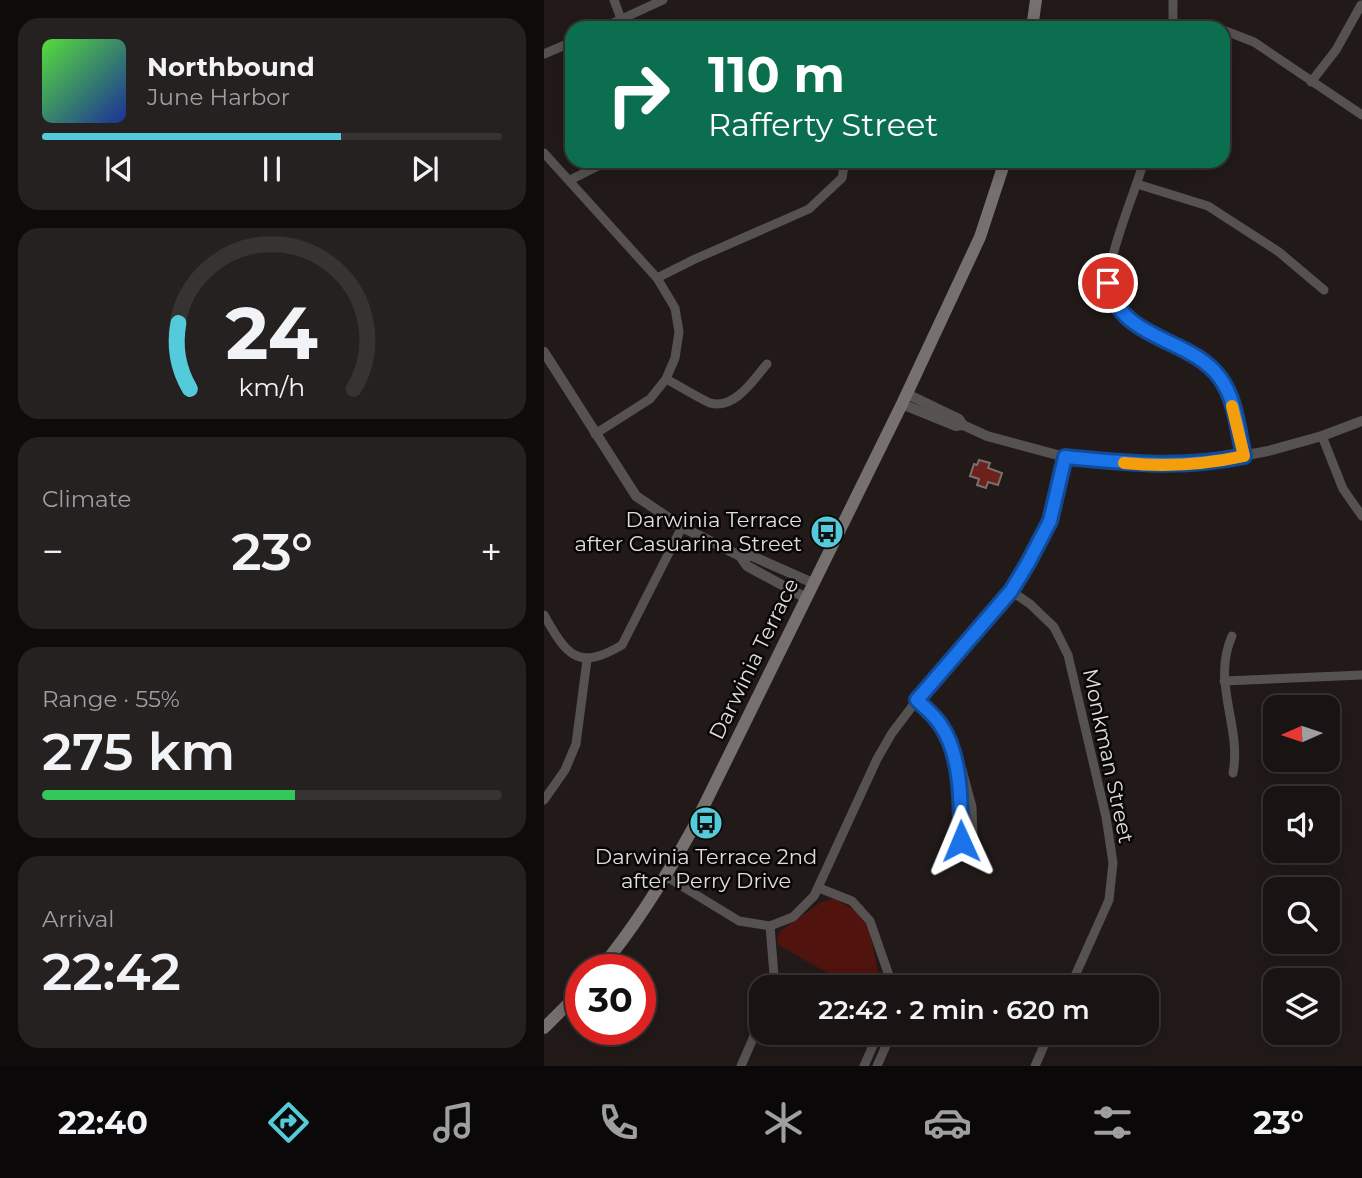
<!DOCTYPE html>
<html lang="en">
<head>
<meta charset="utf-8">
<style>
	:root { --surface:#191413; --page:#262121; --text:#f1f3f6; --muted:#9f9ea0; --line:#373333; --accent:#53cbda }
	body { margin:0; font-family:Montserrat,sans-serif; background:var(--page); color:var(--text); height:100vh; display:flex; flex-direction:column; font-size:26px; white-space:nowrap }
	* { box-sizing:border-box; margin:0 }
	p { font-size:23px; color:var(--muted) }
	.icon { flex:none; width:38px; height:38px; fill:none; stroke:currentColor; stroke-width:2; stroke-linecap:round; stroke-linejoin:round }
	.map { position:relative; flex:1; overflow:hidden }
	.panel { display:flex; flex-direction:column; gap:18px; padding:18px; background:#0e0b0a; width:544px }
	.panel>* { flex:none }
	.hud { position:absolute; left:21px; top:21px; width:665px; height:147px; border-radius:21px; box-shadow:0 4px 18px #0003,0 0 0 2px var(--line); background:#0b6e4f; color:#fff; overflow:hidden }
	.needle { width:46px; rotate:267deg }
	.fabs { position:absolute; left:719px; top:695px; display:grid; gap:14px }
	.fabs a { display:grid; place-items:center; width:77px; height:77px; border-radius:14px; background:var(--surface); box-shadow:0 4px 18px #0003,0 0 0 2px var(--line); font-size:35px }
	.speed { position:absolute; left:21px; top:954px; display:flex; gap:14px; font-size:35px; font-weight:700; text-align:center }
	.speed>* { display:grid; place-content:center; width:91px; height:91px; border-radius:50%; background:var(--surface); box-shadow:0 4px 18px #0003,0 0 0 2px var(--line); line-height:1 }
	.speed .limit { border:10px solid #d22; background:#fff; color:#111 }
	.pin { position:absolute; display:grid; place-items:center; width:60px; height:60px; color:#fff; margin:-30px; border:4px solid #fff; border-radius:50%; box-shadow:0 2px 7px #0007 }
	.me { position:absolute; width:77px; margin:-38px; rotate:359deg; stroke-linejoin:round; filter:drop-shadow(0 0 5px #0008) }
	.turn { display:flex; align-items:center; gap:24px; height:147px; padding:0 28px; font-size:32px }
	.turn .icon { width:91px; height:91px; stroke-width:2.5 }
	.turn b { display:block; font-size:49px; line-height:60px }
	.big { font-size:52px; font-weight:600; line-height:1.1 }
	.panel .tile { flex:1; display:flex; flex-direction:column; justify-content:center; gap:10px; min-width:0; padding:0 24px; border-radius:21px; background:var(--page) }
	.panel .dial { align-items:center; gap:0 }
	.dial svg { height:182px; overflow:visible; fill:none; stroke:var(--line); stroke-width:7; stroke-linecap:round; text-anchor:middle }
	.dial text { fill:var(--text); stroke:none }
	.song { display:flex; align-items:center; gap:21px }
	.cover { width:84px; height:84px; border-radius:10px; background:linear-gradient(135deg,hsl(110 70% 55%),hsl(230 70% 35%)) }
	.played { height:7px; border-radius:4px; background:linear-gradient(90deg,var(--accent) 65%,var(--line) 65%) }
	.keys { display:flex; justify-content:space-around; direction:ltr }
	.heat { display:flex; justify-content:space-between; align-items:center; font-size:38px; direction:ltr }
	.charge { height:10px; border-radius:5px; background:linear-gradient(90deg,#34c759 55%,var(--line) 0) }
	.trip { position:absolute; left:205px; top:975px; width:410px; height:70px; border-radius:21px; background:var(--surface); box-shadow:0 4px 18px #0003,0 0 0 2px var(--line); font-weight:600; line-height:70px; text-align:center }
	.menu { display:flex; height:112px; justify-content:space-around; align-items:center; background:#0a0808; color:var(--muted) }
	.menu .icon { width:49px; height:49px }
	.menu .selected { color:var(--accent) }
	.menu b { font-size:32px; color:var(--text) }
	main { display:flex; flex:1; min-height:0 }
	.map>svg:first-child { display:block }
	.green { fill:#51130e }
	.building { fill:#6c221b; stroke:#78706e; stroke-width:2 }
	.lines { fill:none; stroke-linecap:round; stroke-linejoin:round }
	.minor { stroke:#555251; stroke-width:9 }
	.tertiary { stroke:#555251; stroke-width:10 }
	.secondary { stroke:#76706f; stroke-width:12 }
	.route-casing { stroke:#114b97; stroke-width:18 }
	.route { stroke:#1a73e8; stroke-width:12 }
	.slow { stroke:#f59e0b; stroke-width:12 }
	.labels { text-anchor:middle; stroke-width:5; stroke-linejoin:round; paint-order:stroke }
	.poi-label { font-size:21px; fill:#e1dcdc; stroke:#080606; text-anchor:end }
	.street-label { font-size:21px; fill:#e1dcdc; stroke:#080606 }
</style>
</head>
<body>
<main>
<section class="panel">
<div class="tile">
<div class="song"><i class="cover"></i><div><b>Northbound</b><p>June Harbor</p></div></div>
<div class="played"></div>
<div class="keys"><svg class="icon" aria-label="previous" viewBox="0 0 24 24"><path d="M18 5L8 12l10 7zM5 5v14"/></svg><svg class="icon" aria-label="pause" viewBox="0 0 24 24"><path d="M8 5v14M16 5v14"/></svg><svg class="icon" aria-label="next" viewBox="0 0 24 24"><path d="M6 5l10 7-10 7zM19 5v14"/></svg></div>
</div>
<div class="tile dial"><svg viewBox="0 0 100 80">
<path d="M14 69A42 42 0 1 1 86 69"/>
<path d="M14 69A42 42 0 0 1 9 40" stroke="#53cbda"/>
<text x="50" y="56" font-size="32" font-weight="700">24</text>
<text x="50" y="72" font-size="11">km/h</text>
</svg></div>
<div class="tile"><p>Climate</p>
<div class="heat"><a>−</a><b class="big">23°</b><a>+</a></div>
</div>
<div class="tile"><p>Range · 55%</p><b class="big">275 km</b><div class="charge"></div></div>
<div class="tile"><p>Arrival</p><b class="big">22:42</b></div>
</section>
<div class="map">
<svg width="818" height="1066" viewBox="0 0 818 1066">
	<rect width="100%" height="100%" fill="#211a19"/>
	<polygon class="green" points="289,898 311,910 325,928 337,987 308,987 233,944 235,932 276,903"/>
	<polygon class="building" points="435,460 446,463 444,468 458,473 454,485 444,482 442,488 433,485 435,479 426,476 430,464 433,465"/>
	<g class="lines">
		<g class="minor">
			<polyline points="70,0 77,19"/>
			<polyline points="629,25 662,28"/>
			<polyline points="58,28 119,0"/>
			<polyline points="629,28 629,0"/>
			<polyline points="679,30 710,42 818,115"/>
			<polyline points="0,54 28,42"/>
			<polyline points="767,82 792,50 817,5"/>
			<polyline points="0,153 113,278 131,308 135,332 131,358 122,379 106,399 51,434"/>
			<path d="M600 161C592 189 562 260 565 285 570 336 651 342 677 379 691 400 694 431 700 456"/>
			<polyline points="26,180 64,161"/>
			<polyline points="593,184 664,206 735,252 780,290"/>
			<polyline points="113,278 151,259 265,209 298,178 301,161"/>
			<path d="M122 379C132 384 158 400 166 403 191 410 210 379 223 364"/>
			<polyline points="778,436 799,489 818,516"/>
			<polyline points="467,591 486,604 510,627 524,655 562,817 569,863 565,900 526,987"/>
			<path d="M0 615C22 654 33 672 78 645L138 527"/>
			<path d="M688 636C667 683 698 726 689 773"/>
			<polyline points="680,681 818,675"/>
			<polyline points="373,700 396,723 418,770 428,807 429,840 424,845 417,840 418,818 413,762"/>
			<polyline points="0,800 21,770 32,744 43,660"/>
			<polyline points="123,877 195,921 226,926 249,917 270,896 333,759 348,733 373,700 467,591 484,563 506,521 521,457"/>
			<polyline points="275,888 308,901 326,921 349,987"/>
			<polyline points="226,926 231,987"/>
			<polyline points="197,1066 217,1020"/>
			<polyline points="320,1066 335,1032"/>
			<polyline points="333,1066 348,1032"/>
			<polyline points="491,1066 506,1032"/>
		</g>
		<g class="tertiary">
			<polyline points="0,352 92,496 138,527 196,556 208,556 269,583"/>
			<polyline points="363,394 415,419 419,425"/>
			<polyline points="358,404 412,426 419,425 443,436 521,457 609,466 666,462 724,451 778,436 818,421"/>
			<polyline points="196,556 203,566 262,598"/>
		</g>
		<g class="secondary">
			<polyline points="488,28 492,0"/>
			<path d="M55 970C92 926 122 877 149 828L358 404 436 237 461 161"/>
			<polyline points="0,1028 37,991"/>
		</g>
	</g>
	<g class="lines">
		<defs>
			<path id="route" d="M417 841C417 804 418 755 396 724 390 715 381 708 373 700L467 591 484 563 506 521 521 457C583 463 638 469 700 456 694 432 692 399 676 378 647 337 576 341 564 283"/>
		</defs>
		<use href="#route" class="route-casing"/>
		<use href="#route" class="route"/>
		<path class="slow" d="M580 463C621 467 660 465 700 456L688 406"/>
	</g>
	<defs>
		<symbol id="bus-disc" viewBox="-11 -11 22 22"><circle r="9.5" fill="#53cbda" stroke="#080606"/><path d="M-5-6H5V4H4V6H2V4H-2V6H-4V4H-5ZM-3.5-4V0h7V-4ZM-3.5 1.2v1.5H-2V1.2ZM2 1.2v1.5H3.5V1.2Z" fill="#111"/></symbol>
	</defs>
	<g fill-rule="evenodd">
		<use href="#bus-disc" x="264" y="513" width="38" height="38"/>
		<use href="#bus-disc" x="143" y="804" width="38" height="38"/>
	</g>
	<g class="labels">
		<g class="poi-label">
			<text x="258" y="527">Darwinia Terrace<tspan x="258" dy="24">after Casuarina Street</tspan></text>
			<text x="162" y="864" text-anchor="middle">Darwinia Terrace 2nd<tspan x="162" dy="24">after Perry Drive</tspan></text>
		</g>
		<g class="street-label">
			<text transform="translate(210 659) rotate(-64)" y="7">Darwinia Terrace</text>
			<text transform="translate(564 756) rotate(78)" y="7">Monkman Street</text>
		</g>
	</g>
</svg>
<div class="fabs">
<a><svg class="needle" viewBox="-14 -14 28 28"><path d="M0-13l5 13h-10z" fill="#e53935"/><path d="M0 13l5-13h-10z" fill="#9f9ea0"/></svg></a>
<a><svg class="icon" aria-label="sound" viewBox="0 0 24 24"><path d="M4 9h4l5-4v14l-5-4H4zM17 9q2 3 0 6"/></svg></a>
<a><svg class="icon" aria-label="search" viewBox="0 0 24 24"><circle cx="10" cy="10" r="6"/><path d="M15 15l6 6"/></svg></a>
<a><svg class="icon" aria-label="layers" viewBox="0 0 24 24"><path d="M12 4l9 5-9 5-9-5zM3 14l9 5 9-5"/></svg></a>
</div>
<div class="speed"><div class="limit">30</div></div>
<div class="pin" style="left:564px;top:283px;background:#d93025"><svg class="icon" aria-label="arrive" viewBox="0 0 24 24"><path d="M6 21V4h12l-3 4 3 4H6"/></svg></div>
<svg class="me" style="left:417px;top:841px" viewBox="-20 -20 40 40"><path d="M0-17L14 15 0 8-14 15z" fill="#1a73e8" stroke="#fff" stroke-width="4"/></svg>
<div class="trip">22:42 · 2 min · 620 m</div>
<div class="hud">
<div class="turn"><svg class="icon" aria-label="right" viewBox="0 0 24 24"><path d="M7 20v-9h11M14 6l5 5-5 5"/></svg><div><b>110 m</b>Rafferty Street</div></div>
</div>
</div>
</main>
<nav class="menu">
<b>22:40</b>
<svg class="icon selected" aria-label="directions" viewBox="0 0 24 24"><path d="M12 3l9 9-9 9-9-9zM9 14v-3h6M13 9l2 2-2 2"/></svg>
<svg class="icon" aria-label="music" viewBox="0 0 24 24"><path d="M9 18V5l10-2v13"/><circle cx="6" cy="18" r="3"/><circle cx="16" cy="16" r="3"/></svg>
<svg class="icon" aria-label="phone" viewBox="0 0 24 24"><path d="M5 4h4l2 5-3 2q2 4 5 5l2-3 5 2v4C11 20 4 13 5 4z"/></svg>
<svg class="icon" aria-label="climate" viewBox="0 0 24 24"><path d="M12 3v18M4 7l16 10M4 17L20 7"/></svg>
<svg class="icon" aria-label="car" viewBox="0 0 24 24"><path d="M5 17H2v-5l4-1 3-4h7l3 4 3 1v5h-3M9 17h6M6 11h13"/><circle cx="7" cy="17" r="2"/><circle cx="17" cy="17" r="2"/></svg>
<svg class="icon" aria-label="filters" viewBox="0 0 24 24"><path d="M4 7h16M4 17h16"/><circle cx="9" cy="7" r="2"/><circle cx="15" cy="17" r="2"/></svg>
<b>23°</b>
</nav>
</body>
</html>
